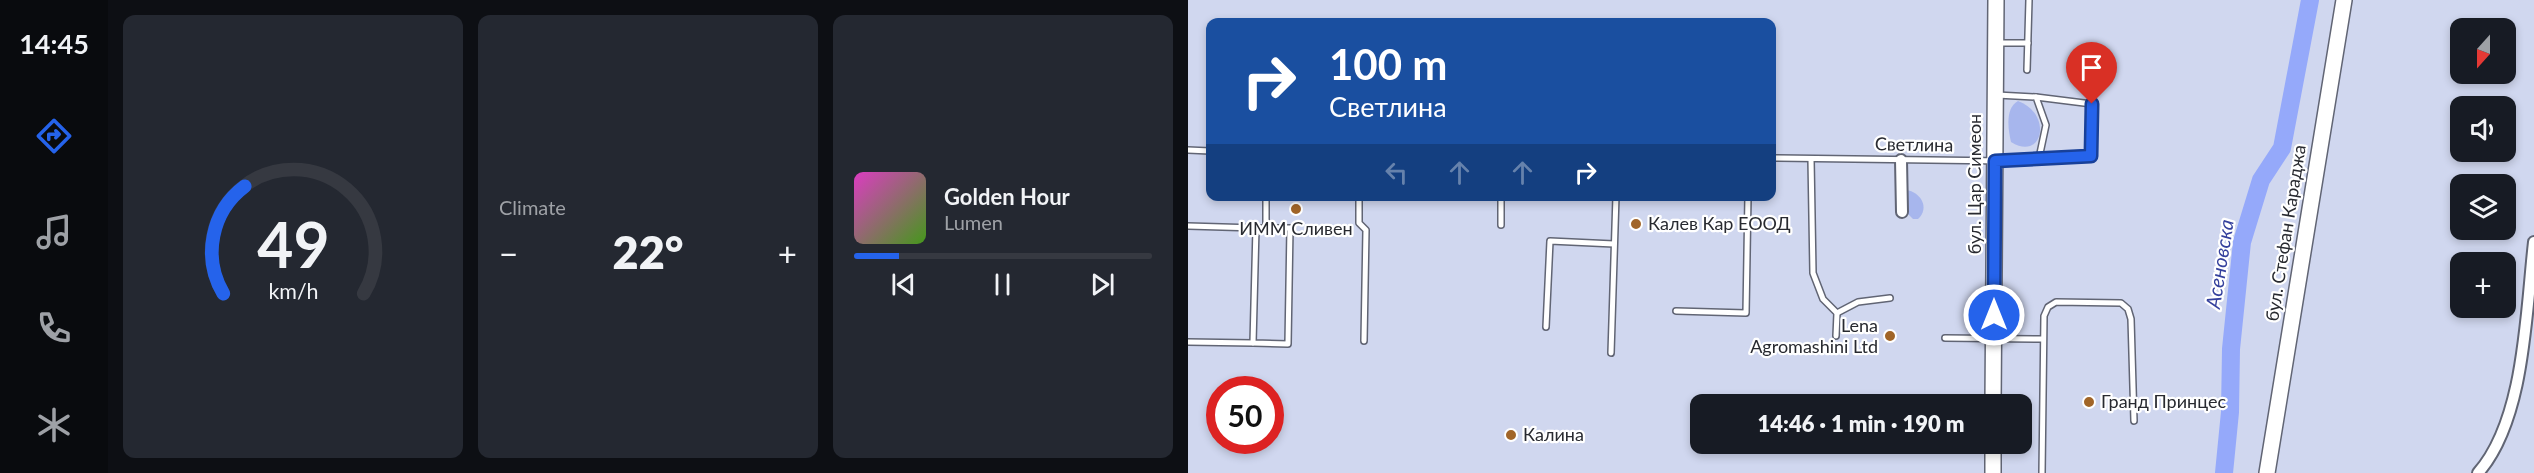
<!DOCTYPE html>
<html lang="en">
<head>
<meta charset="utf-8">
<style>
	:root { --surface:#171b24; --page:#242831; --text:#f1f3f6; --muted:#9ea1a6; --line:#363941; --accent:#2563eb }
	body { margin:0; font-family:Lato,sans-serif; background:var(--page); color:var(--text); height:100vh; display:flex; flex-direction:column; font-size:22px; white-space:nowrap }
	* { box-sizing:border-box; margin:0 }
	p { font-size:20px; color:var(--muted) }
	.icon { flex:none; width:33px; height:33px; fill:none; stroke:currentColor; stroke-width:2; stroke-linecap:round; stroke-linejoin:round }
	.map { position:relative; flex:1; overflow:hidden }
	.panel { display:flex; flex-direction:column; gap:15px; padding:15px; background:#0d0f14; width:1080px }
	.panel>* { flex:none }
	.top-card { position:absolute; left:18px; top:18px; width:570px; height:183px; border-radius:12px; box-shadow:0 3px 9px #0003; background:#1a4fa0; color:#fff; overflow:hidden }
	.needle { width:39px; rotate:201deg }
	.fabs { position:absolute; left:1262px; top:18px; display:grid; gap:12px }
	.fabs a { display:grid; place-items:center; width:66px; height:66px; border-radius:12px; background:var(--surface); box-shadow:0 3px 9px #0003; font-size:30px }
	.speed { position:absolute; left:18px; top:376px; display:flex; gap:12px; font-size:30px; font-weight:700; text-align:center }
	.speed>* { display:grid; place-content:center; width:78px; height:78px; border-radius:50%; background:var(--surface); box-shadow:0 3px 9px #0003; line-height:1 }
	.speed .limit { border:9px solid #d22; background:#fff; color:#111 }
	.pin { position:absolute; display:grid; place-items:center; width:51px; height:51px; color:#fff; margin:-62px -26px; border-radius:50% 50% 50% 0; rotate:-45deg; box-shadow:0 0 6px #0007 }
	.pin .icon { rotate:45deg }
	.me { position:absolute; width:66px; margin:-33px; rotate:0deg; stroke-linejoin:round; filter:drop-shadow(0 0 4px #0008) }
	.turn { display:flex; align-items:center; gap:21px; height:126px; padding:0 24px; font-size:27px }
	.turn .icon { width:78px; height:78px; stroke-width:2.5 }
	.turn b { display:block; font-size:42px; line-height:51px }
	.lanes { display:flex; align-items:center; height:57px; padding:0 24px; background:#0003; justify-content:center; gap:30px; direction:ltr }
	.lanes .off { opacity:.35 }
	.big { font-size:45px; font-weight:800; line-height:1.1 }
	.panel .widget { flex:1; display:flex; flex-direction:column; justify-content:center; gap:9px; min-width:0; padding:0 21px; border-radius:12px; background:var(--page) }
	.panel .dial { align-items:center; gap:0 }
	.dial svg { height:156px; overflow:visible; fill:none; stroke:var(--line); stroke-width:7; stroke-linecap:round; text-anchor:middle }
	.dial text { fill:var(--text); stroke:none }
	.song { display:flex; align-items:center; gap:18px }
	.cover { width:72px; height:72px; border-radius:9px; background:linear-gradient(135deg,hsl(310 70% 55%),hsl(100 70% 35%)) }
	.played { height:6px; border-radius:3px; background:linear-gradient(90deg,var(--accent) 15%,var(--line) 15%) }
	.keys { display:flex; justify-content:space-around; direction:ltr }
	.heat { display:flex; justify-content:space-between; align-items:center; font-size:33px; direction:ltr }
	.panel .tiles { flex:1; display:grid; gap:15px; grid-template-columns:repeat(3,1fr) }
	.trip { position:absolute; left:502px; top:394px; width:342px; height:60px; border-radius:12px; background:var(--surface); box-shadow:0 3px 9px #0003; font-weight:800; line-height:60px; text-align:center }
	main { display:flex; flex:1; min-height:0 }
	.tabs { display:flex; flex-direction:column; width:108px; justify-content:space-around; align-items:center; background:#090b0e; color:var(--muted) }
	.tabs .icon { width:42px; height:42px }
	.tabs .on { color:var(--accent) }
	.tabs b { font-size:27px; color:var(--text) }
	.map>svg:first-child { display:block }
	.built { fill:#d0d7ef; fill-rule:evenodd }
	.green { fill:#a7b6ed }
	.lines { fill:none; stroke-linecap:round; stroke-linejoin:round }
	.river { stroke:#95a9fa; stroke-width:18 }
	.service-casing { stroke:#616574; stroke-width:8 }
	.minor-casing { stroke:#616574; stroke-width:14 }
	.secondary-casing { stroke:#616574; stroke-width:18 }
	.service { stroke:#fff; stroke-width:5 }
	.minor { stroke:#fff; stroke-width:10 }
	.secondary { stroke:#fff; stroke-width:15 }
	.route-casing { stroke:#184099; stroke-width:15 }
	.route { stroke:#2563eb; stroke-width:10 }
	.poi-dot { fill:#a16528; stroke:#fff; stroke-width:2 }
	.labels { text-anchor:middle; stroke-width:4.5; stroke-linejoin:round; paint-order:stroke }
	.street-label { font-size:18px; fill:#282a30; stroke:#fff }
	.poi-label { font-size:18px; fill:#282a30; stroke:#fff; text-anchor:start }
	.water-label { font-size:20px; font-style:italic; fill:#35419d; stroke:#fff }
</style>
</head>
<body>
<main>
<nav class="tabs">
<b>14:45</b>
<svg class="icon on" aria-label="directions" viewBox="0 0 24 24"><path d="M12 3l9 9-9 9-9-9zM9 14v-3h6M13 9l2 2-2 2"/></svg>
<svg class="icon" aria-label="music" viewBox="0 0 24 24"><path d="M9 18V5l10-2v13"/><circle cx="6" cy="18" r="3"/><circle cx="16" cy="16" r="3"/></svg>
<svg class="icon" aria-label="phone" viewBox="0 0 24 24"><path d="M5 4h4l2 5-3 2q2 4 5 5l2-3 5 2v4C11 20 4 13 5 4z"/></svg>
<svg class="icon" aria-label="climate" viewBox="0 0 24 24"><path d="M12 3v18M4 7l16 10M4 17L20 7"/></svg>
</nav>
<section class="panel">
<div class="tiles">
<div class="widget dial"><svg viewBox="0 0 100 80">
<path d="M14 69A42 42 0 1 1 86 69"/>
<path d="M14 69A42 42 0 0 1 25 14" stroke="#2563eb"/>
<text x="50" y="56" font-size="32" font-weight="700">49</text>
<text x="50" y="72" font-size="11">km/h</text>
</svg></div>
<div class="widget"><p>Climate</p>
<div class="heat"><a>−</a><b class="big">22°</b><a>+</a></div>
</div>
<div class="widget">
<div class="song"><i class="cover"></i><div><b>Golden Hour</b><p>Lumen</p></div></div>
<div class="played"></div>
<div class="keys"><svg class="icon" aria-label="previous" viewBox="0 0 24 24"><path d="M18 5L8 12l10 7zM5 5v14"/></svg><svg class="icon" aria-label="pause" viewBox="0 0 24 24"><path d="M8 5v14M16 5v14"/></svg><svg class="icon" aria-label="next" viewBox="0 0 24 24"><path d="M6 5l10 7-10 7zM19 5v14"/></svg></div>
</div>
</div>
</section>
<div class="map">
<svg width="1346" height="473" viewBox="0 0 1346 473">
	<rect width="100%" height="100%" fill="#dee3f4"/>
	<path class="built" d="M0 0H1346V473H0ZM22 22H584V196H22ZM1272 28H1317V74H1272ZM1272 106H1317V152H1272ZM1272 184H1317V230H1272ZM1272 262H1317V308H1272ZM32 390H82V441H32ZM513 405H834V444H513Z"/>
	<g class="green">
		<path d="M830 101C865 114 855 162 823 142 820 129 817 108 830 101Z"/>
		<path d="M718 190C733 192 742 208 730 219H725L720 214Z"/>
	</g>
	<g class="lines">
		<polyline class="river" points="1036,473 1042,412 1043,349 1054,242 1073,180 1094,148 1122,0"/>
		<defs>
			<g id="service">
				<polyline points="808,43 840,43"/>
				<polyline points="839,70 841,0"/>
				<polyline points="809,95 848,97 858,125 851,158"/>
				<polyline points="0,150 22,151"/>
				<polyline points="584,158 817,161 903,156 904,104 848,97"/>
				<polyline points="623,159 625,273 635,299 649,313 648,336"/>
				<polyline points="171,196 171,223 178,230 176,341"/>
				<polyline points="313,196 313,225"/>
				<polyline points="0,226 68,228"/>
				<polygon points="68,228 102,228 100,344 65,343"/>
				<polyline points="78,228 78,196"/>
				<polyline points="488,311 558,313 560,196"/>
				<polyline points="649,313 670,302 702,298"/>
				<polyline points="358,327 362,241 426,244"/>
				<polyline points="757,338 854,339"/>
				<polyline points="0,342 65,343"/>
				<polyline points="423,353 428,196"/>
				<polyline points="854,473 856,316 860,307 868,302 933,303 940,309 943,319 946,421"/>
			</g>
			<g id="minor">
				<polyline points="713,160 714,212"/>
				<path d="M1290 473C1337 420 1338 311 1346 242"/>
			</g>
			<g id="secondary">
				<polyline points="805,405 808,0"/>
				<polyline points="805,473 805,444"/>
				<polyline points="1079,473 1156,0"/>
			</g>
		</defs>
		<use href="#service" class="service-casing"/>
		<use href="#minor" class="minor-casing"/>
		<use href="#secondary" class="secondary-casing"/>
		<use href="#service" class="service"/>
		<use href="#minor" class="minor"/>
		<use href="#secondary" class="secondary"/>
	</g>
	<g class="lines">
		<defs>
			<polyline id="route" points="806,315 807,161 903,156 904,104"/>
		</defs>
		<use href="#route" class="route-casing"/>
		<use href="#route" class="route"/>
	</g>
	<g class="poi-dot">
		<circle cx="108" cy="209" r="6"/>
		<circle cx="448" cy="224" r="6"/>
		<circle cx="702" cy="336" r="6"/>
		<circle cx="901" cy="402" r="6"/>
		<circle cx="323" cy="435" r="6"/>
	</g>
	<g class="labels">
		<g class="street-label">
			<text transform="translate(726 145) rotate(1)" y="6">Светлина</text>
			<text transform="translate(787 184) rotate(-90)" y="6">бул. Цар Симеон</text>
			<text transform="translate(1098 233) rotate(-81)" y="6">бул. Стефан Караджа</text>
		</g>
		<g class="poi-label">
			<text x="460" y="230">Калев Кар ЕООД</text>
			<text x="108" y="235" text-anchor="middle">ИММ Сливен</text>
			<text x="690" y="332" text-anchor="end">Lena<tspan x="690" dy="21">Agromashini Ltd</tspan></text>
			<text x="913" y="408">Гранд Принцес</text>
			<text x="335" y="441">Калина</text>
		</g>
		<g class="water-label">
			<text transform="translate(1032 264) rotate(-81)" y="7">Асеновска</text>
		</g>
	</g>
</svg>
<div class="fabs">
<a><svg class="needle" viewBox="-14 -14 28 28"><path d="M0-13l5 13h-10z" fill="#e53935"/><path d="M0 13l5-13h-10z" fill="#9ea1a6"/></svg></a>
<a><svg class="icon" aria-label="sound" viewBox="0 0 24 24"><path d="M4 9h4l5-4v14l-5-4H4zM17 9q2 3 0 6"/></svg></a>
<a><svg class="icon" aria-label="layers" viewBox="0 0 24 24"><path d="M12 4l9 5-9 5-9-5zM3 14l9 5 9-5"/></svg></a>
<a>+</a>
</div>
<div class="speed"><div class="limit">50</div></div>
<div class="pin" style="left:904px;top:104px;background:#d93025"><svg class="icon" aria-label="arrive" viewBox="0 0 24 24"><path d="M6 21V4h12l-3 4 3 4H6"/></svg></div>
<svg class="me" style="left:806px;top:315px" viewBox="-20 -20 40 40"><circle r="17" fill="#2563eb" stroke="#fff" stroke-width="3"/><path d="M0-11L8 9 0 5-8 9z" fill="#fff"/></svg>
<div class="trip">14:46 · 1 min · 190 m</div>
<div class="top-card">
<div class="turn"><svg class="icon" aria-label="right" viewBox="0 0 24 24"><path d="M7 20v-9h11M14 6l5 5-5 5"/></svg><div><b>100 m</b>Светлина</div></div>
<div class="lanes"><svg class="icon off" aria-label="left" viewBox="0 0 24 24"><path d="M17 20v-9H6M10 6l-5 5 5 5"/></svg><svg class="icon off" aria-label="ahead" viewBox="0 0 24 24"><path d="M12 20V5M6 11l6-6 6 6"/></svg><svg class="icon off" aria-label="ahead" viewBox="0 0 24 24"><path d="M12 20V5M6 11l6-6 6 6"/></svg><svg class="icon" aria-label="right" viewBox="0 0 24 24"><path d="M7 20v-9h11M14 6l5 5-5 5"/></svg></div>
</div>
</div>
</main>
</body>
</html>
